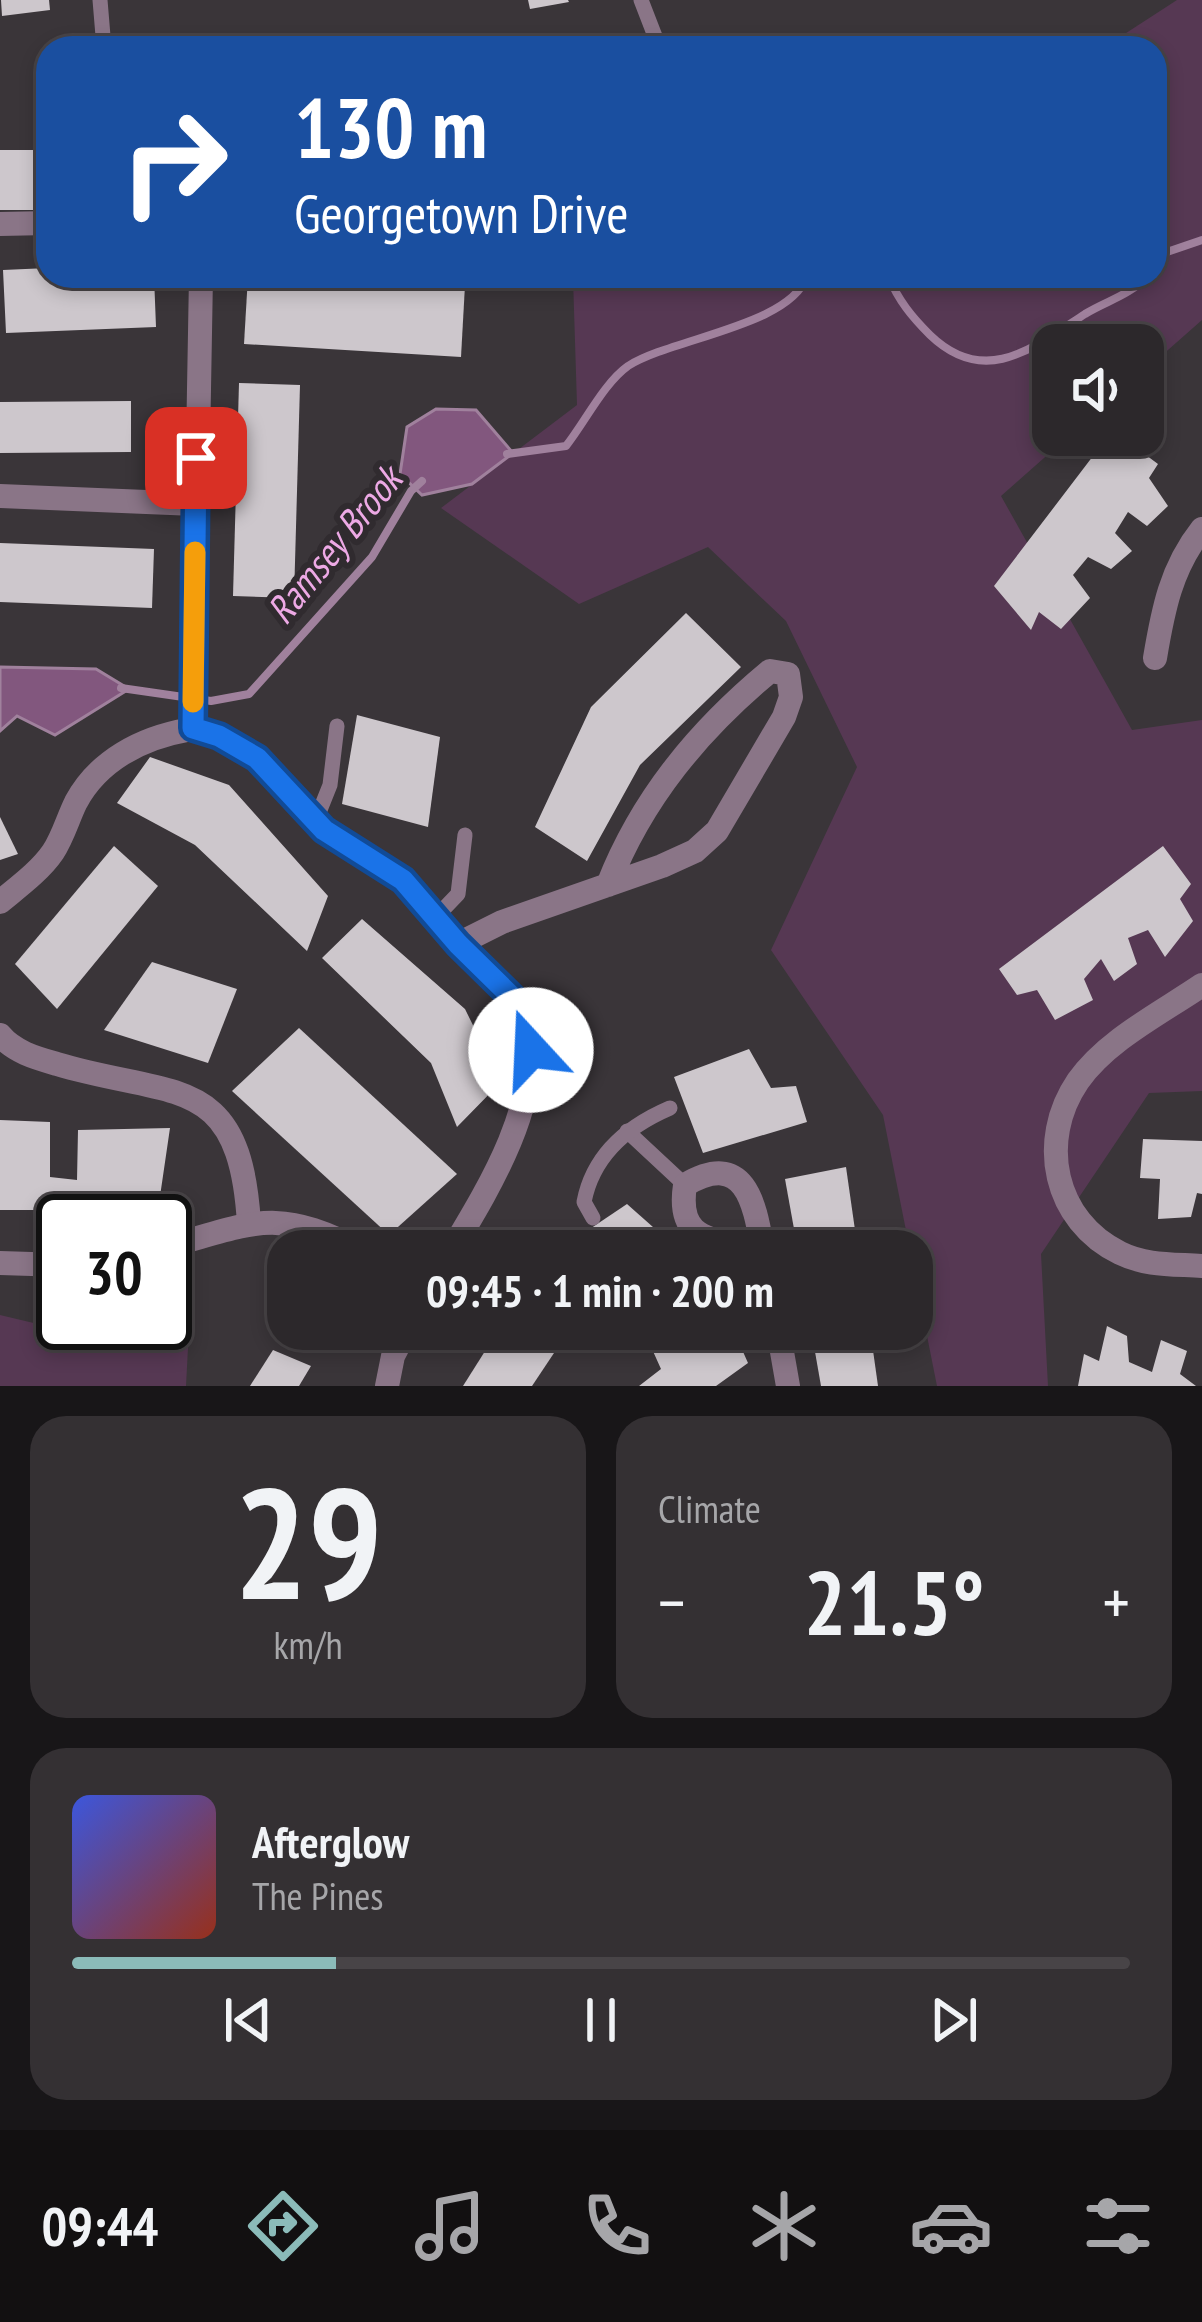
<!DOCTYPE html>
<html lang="en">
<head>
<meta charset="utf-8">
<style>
	:root { --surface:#2c282b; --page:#343033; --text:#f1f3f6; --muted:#a6a6a9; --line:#484447; --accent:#8bbbb9 }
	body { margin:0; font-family:"PT Sans Narrow",sans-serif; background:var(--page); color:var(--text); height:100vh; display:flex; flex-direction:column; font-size:45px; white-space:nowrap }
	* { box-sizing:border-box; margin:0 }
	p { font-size:39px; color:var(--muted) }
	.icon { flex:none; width:66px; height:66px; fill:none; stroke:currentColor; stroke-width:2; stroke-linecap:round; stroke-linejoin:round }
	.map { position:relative; height:1386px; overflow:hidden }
	.details { display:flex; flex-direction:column; gap:30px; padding:30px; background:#181618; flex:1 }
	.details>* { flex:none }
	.banner { position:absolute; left:36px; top:36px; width:1131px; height:252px; border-radius:36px; box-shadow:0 6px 18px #0003,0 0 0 3px var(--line); background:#1a4fa0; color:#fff; overflow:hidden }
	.buttons { position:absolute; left:1032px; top:324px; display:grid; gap:24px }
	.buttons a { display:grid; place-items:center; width:132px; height:132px; border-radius:24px; background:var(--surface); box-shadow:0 6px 18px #0003,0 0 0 3px var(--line); font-size:60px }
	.speed { position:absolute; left:36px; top:1194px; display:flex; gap:24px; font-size:60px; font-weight:700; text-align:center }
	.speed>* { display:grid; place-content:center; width:156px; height:156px; border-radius:50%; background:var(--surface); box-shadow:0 6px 18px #0003,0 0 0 3px var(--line); line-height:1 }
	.speed .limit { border:6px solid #111; border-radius:18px; background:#fff; color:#111 }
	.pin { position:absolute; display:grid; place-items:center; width:102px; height:102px; color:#fff; margin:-51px; border-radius:24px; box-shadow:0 6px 18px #0006 }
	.me { position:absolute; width:132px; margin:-66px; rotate:340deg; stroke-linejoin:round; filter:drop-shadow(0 0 9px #0008) }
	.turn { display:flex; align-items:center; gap:42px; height:252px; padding:0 60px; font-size:54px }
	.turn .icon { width:156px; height:156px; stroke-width:2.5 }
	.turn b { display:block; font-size:84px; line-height:102px }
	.big { font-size:90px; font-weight:800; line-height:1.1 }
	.details .tile { flex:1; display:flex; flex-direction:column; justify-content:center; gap:18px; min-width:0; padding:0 42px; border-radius:36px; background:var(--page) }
	.details .dial { align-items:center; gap:0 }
	.dial b { font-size:156px; line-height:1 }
	.song { display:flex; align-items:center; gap:36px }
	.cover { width:144px; height:144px; border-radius:18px; background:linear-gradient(135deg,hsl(230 70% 55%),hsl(10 70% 35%)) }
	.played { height:12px; border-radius:6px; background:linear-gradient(90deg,var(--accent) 25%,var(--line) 25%) }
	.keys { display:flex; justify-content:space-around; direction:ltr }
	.heat { display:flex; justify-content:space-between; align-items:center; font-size:66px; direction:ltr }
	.details .tiles { flex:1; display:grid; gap:30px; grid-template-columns:1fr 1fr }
	.tile:last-child { grid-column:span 2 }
	.trip { position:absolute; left:267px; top:1230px; width:666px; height:120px; border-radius:36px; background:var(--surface); box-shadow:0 6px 18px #0003,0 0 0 3px var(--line); font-weight:800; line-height:120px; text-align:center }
	.tabs { display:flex; height:192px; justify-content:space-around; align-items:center; background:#121011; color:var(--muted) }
	.tabs .icon { width:84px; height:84px }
	.tabs .on { color:var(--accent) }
	.tabs b { font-size:54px; color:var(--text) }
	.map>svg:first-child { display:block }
	.green { fill:#563853 }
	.water { fill:#82577e; stroke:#a0819d; stroke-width:3 }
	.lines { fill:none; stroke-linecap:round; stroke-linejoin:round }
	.stream { stroke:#a0819d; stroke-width:8 }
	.building { fill:#cdc7cc }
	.service { stroke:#8a7587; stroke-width:15 }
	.minor { stroke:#8a7587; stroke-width:24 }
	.route-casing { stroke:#114b97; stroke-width:30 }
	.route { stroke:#1a73e8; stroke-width:21 }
	.slow { stroke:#f59e0b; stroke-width:21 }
	.labels { text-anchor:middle; stroke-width:12; stroke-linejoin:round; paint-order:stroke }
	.water-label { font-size:39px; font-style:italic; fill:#eda9e5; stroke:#302b2f }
</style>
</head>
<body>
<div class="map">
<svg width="1202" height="1386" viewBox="0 0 1202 1386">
	<rect width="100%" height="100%" fill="#3a3539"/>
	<g class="green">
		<polygon points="1177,0 1202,0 1202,320 1143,372 1143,345 1053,345 1053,435 1070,435 1001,496 1132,730 1202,720 1202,1091 1149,1093 1041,1254 1048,1386 937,1386 883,1115 771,950 857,767 786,621 708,547 579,604 441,508 577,405 573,278 577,276 1155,276 1155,48 1103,48"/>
		<polygon points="190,1309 186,1386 0,1386 0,1315 42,1325 165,1323 165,1312"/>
	</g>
	<g class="water">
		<polygon points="436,409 476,410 513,453 472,484 422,495 400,474 407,427"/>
		<polygon points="0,667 96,669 129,689 55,735 17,716 0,731"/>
	</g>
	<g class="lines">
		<g class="stream">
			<polyline points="1155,264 1161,254 1202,240"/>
			<path d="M888 276C899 301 911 316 930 335 985 388 1033 348 1085 314 1108 300 1129 296 1147 276"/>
			<path d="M507 454 566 446C585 422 604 383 628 366 672 338 790 326 807 276"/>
			<polyline points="121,688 211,701 249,694 372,557 411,491 422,481"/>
		</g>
	</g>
	<g class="building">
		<polygon points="1,0 49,0 50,10 2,16"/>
		<polygon points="528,0 568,0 569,2 530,9"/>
		<polygon points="0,150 36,150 37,210 0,210"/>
		<polygon points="48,268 48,276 154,276 156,327 6,333 3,270"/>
		<polygon points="248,276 465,285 461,357 244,344"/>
		<polygon points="239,383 300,385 294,598 233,596"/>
		<polygon points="131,401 131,452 0,453 0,402"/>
		<polygon points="1109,435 1119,435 1158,464 1149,478 1168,506 1147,526 1128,512 1115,533 1132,551 1111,569 1088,557 1073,575 1090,598 1061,629 1039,612 1031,630 994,586"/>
		<polygon points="0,543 154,549 152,608 0,602"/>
		<polygon points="686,613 741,667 640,765 587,861 535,827 591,707"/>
		<polygon points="357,715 440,737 428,827 342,804"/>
		<polygon points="150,757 229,785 328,896 307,951 195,845 117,803"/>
		<polygon points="0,817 18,854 0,860"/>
		<polygon points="114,846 158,886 57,1009 15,964"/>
		<polygon points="1163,846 1191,884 1180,899 1193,921 1165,957 1148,930 1128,938 1137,964 1114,981 1101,959 1084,979 1093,1000 1055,1020 1037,990 1017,995 999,969"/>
		<polygon points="362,919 465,1009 501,1082 457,1127 431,1063 322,958"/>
		<polygon points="152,962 237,989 208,1063 104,1030"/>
		<polygon points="299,1028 457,1174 389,1235 232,1091"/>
		<polygon points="749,1049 771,1088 796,1086 807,1122 703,1153 674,1077"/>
		<polygon points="0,1120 50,1122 50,1177 77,1180 78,1130 170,1128 158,1210 0,1210"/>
		<polygon points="1143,1139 1202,1141 1202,1194 1197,1193 1191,1217 1158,1219 1160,1179 1140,1178"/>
		<polygon points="846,1167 858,1251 798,1251 785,1179"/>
		<polygon points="627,1204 680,1251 557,1251"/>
		<polygon points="1107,1326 1127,1336 1129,1362 1152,1372 1161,1340 1187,1351 1180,1374 1196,1386 1078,1386 1084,1354 1099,1361"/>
		<polygon points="499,1329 570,1329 532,1386 463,1386"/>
		<polygon points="643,1329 733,1329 748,1363 716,1386 639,1386 661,1369"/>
		<polygon points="811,1329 870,1329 878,1386 821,1386"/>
		<polygon points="273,1350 311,1366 299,1386 250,1386"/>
	</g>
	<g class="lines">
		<g class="service">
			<polyline points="100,0 104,48"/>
			<polyline points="641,0 658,44"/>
			<polyline points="316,820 330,785 337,726"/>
			<polyline points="436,917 458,894 465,835"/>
			<polyline points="627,1131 685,1185"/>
			<path d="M593 1218 584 1202C593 1155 628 1126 670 1108"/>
		</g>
		<g class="minor">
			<polyline points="0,224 48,223"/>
			<polyline points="0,496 195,504"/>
			<path d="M1155 658C1163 610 1171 568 1202 529"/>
			<polyline points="193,728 201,276"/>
			<path d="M0 902C18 887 40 871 53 852 63 837 68 818 76 802 98 761 141 738 187 730 239 721 289 798 323 828 345 848 375 861 399 878 422 895 437 919 454 940 480 970 519 989 527 1031 542 1103 487 1191 451 1251"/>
			<path d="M458 944 502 922 662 866 695 851 717 831 784 717 791 697 788 674 770 671C699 730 642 798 608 885"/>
			<path d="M1202 985C1161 1013 1107 1040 1078 1081 1037 1141 1054 1221 1120 1253 1146 1266 1174 1264 1202 1266"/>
			<path d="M0 1035C14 1052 36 1058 57 1064 174 1099 240 1071 249 1224"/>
			<path d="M165 1247C252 1224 275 1205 361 1251"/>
			<path d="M756 1251C715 1237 676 1244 685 1185 747 1148 755 1207 763 1251"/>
			<polyline points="0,1263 63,1265"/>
			<polyline points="778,1329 788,1386"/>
			<polyline points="387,1386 393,1356 407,1329"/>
		</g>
	</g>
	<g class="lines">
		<defs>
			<polyline id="route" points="196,458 193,728 219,736 257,758 324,830 403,880 458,944 515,1000 526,1024 531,1050"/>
		</defs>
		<use href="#route" class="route-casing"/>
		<use href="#route" class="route"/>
		<polyline class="slow" points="193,702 195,552"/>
	</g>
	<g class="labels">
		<g class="water-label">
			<text transform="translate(334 545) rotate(-51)" y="14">Ramsey Brook</text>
		</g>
	</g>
</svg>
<div class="buttons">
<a><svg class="icon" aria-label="sound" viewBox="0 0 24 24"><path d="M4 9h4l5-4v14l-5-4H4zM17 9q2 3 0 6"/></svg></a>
</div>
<div class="speed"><div class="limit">30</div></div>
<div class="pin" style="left:196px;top:458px;background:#d93025"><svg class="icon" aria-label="arrive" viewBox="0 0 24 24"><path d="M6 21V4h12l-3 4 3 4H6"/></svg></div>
<svg class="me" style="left:531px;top:1050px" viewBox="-20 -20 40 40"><circle r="19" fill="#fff"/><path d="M0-13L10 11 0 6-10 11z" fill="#1a73e8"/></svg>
<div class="trip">09:45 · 1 min · 200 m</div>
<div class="banner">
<div class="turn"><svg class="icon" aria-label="right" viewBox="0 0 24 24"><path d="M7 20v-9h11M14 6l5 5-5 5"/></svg><div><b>130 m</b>Georgetown Drive</div></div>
</div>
</div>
<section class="details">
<div class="tiles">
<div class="tile dial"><b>29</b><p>km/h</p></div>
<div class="tile"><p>Climate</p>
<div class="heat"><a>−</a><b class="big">21.5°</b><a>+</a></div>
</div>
<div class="tile">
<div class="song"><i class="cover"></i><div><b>Afterglow</b><p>The Pines</p></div></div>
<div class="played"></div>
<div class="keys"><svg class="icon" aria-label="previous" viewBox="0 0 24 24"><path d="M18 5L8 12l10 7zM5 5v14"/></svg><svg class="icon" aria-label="pause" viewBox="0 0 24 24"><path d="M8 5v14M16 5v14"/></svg><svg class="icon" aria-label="next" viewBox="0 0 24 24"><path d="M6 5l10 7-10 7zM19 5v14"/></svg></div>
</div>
</div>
</section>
<nav class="tabs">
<b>09:44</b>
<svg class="icon on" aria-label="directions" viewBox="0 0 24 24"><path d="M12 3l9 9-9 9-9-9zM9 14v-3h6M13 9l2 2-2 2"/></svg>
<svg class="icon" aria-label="music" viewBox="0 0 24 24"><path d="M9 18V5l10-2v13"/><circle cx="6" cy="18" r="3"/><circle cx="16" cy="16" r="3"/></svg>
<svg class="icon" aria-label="phone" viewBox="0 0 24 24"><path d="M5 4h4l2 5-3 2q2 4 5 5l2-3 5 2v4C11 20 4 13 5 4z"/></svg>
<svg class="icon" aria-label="climate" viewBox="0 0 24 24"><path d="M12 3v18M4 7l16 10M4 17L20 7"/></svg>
<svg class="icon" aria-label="car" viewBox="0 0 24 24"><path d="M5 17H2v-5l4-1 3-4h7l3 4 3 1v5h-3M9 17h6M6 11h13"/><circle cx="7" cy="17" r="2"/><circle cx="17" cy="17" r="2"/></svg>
<svg class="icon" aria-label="filters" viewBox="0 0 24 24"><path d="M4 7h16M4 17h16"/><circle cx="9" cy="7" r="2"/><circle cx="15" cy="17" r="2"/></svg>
</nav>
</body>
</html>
